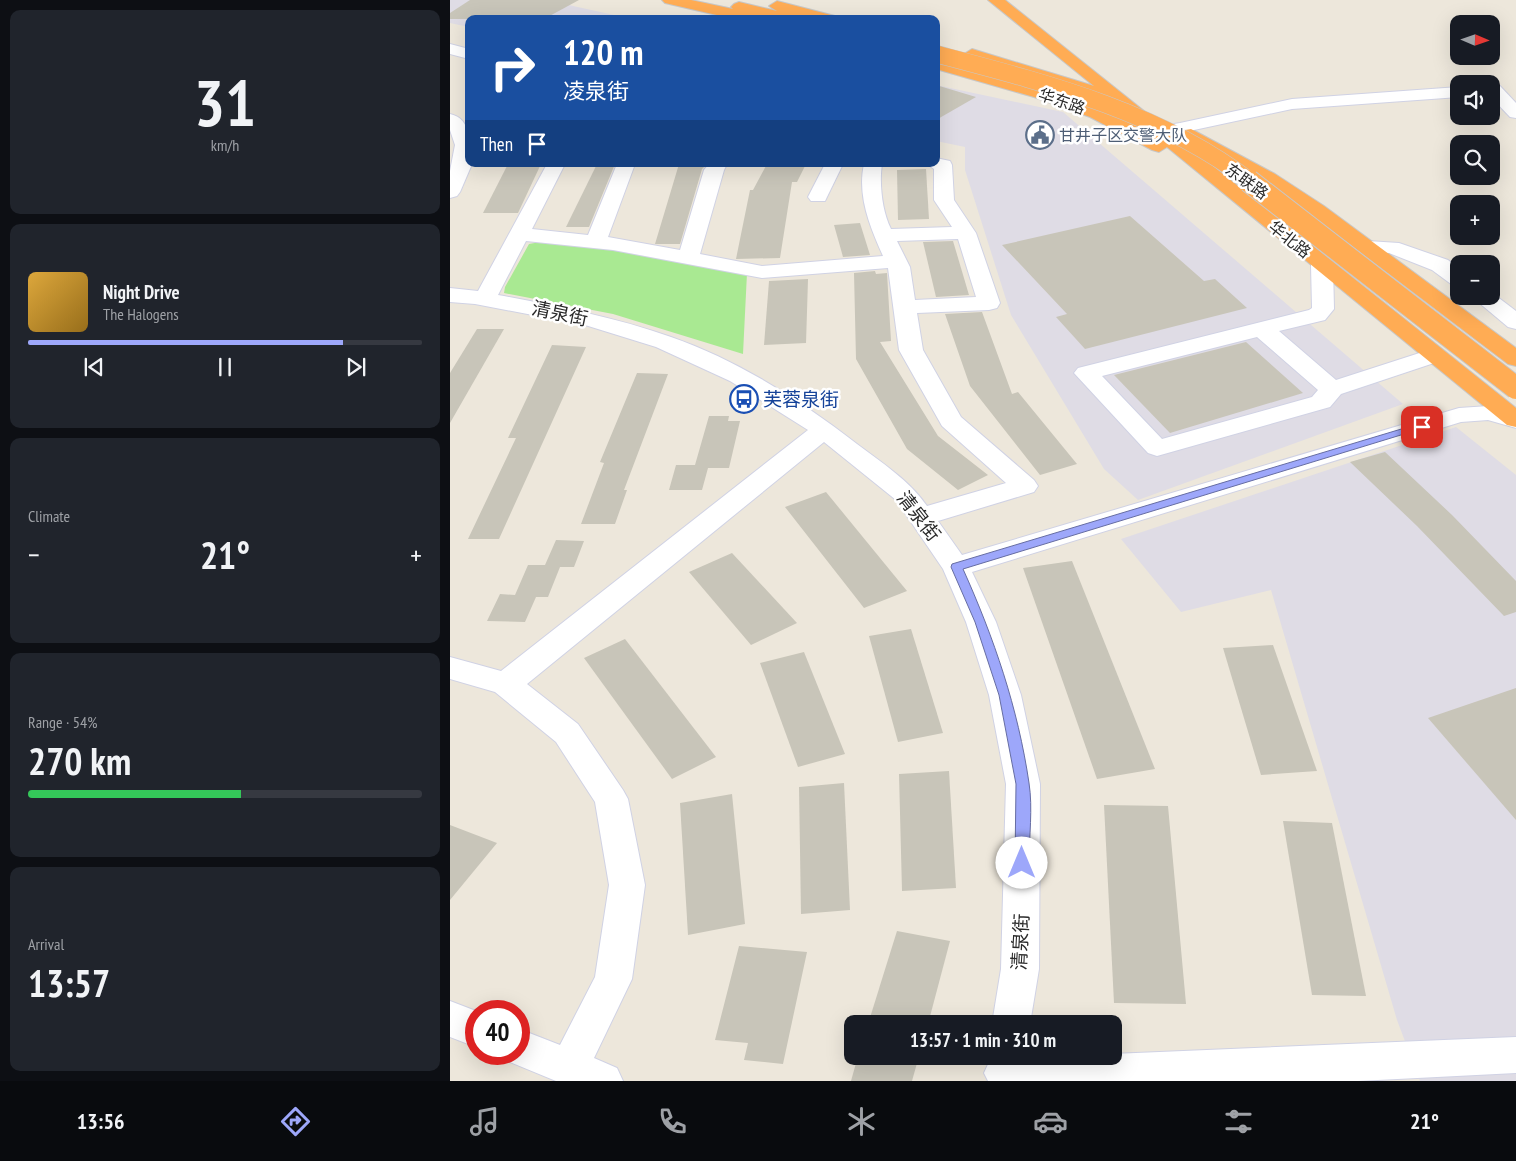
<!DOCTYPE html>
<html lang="en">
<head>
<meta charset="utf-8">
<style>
	:root { --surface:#171b24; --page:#20242c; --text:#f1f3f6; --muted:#9ea1a6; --line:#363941; --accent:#9da7fa }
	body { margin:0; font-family:"PT Sans Narrow","Noto Sans SC",sans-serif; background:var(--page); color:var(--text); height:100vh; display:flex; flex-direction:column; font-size:19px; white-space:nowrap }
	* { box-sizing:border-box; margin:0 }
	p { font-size:16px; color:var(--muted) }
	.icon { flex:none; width:28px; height:28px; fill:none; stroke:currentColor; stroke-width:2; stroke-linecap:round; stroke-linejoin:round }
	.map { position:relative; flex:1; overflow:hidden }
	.details { display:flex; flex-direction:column; gap:10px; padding:10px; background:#0d0f14; width:450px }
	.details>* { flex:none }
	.hud { position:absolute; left:15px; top:15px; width:475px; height:152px; border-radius:10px; box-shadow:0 5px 20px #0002; background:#1a4fa0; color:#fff; overflow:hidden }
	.needle { width:32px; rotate:92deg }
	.buttons { position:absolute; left:1000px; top:15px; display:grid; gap:10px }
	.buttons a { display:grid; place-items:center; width:50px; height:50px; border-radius:10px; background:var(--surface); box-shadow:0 5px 20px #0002; font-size:25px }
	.speed { position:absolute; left:15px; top:1000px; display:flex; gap:10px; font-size:25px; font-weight:700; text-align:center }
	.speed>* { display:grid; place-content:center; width:65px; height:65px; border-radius:50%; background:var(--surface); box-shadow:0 5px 20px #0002; line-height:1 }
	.speed .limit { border:8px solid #d22; background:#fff; color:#111 }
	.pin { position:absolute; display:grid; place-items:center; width:42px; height:42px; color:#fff; margin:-21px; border-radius:10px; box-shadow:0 2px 8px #0006 }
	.me { position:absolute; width:55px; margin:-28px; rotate:0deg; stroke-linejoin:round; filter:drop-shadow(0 0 4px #0008) }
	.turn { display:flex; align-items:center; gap:18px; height:105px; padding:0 15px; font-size:22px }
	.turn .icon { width:65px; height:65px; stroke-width:2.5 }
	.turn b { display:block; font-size:35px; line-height:42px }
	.then { display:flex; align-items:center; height:48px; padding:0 15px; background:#0003; gap:10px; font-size:19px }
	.big { font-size:38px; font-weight:800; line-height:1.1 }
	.details .widget { flex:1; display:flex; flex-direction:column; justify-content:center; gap:8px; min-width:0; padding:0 18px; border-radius:10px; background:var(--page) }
	.details .dial { align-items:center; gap:0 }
	.dial b { font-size:65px; line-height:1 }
	.song { display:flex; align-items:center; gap:15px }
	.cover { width:60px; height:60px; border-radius:8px; background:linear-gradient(135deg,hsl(40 70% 55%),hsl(40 70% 35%)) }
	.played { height:5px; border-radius:2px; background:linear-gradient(90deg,var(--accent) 80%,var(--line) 80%) }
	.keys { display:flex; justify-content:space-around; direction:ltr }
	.heat { display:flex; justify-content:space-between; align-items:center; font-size:28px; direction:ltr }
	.charge { height:8px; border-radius:4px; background:linear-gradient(90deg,#34c759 54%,var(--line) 0) }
	.trip { position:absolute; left:394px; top:1015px; width:278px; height:50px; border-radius:10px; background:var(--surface); box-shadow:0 5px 20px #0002; font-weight:800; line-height:50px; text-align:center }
	.menu { display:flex; height:80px; justify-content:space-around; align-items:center; background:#090b0e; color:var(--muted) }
	.menu .icon { width:35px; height:35px }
	.menu .current { color:var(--accent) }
	.menu b { font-size:22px; color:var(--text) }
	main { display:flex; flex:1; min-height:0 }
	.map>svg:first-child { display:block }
	.industrial { fill:#dfdce5 }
	.green { fill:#a9e992 }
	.building { fill:#c8c5b9 }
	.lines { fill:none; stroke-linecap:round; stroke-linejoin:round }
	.minor-casing { stroke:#d0d2e4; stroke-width:2 }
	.highway-casing { stroke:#c8c8c8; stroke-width:2 }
	.minor { fill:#fff; fill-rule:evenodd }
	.highway { fill:#ffac54; fill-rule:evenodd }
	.highway-bridge-far1-casing { stroke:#c8c8c8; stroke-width:18; stroke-linecap:butt }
	.highway-bridge-casing { stroke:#c8c8c8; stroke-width:24; stroke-linecap:butt }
	.highway-bridge-far1 { stroke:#ffac54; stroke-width:17 }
	.highway-bridge { stroke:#ffac54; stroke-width:22 }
	.route { fill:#9da7fa; stroke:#666da2 }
	.labels { text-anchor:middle; stroke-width:5; stroke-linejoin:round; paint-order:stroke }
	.far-street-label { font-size:16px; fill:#2a2a2a; stroke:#fff }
	.far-service-label { font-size:16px; fill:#4e5e75; stroke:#fff; text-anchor:start }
	.street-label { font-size:19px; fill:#2a2a2a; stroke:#fff }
	.transit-label { font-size:19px; fill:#164399; stroke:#fff; text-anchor:start }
</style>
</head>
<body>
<main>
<section class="details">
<div class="widget dial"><b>31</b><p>km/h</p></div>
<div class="widget">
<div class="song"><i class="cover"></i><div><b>Night Drive</b><p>The Halogens</p></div></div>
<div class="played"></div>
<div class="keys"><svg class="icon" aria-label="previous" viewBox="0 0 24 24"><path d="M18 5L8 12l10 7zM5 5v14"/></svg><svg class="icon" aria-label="pause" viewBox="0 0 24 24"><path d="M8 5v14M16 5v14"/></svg><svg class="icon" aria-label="next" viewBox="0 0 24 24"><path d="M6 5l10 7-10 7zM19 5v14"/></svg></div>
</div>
<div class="widget"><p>Climate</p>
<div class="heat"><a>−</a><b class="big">21°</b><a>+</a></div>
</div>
<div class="widget"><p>Range · 54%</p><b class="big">270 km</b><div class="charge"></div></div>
<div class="widget"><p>Arrival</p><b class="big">13:57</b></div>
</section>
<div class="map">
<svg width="1066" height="1081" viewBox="0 0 1066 1081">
	<rect width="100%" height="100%" fill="#ede7db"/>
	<g class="industrial">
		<polygon points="0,0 96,0 182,19 19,19 19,27 0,23"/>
		<polygon points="486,85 613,112 953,404 688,500 654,469 561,315 515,170 515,147 486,141"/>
		<polygon points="1006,427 1066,475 1066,1081 970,1081 947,1020 821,590 731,612 671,539"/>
	</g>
	<polygon class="green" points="96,241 173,250 297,273 293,354 163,314 54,293 55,287 79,244"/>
	<g class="building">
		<polygon points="20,0 129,0 94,19 0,19 0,13"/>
		<polygon points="486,85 526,97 486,120"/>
		<polygon points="58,164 91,164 68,213 33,213"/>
		<polygon points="147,164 165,164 139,227 116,227"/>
		<polygon points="229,164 257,164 252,169 230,244 205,244"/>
		<polygon points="317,164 356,164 347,182 342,182 330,258 286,259 300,190 303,190"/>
		<polygon points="476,169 479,219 448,220 447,170"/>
		<polygon points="680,216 754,281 765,279 797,308 635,349 606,317 617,314 552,245"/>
		<polygon points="410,223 420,255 393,257 384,225"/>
		<polygon points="503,241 519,295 486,297 473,242"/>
		<polygon points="425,271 426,274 437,273 441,341 430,342 488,436 538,475 508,490 457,449 406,359 404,273"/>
		<polygon points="358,279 356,343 314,345 319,281"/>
		<polygon points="532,312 562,394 568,392 627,464 590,475 520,386 495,314"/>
		<polygon points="27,329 54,329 0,423 0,373"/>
		<polygon points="796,342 853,393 720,433 664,375"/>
		<polygon points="102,345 136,347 49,539 18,539 66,438 58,438"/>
		<polygon points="187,373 218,374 174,490 177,490 165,524 131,524 154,463 150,462"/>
		<polygon points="259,416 279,416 278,421 290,421 279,468 258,468 252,490 219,490 226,465 245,465"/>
		<polygon points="935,452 1002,515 1066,581 1066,612 1054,616 967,526 900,462"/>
		<polygon points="376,492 457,591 414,608 335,507"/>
		<polygon points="106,540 134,541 124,567 110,567 98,597 86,597 75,622 37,621 50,594 65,595 78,565 95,565"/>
		<polygon points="282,553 347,623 301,645 239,572"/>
		<polygon points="622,561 705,769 647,779 573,568"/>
		<polygon points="461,629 493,733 448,742 419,636"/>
		<polygon points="175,639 266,757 222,779 134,658"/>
		<polygon points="823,645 867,771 811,775 773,648"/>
		<polygon points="354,652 395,754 348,767 310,663"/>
		<polygon points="1066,688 1066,820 978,718"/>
		<polygon points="499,771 506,888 452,891 449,774"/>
		<polygon points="394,783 400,910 351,914 349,787"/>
		<polygon points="282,794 295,924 238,935 230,803"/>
		<polygon points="654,805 718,806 736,1004 664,1003"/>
		<polygon points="833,821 882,823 916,996 862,995"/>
		<polygon points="0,825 47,843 0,900"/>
		<polygon points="447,931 500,941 478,1024 418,1024"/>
		<polygon points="289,946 357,952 333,1064 294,1060 298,1043 265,1040"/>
		<polygon points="408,1056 469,1056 462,1081 401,1081"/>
	</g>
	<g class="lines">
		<defs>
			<g id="minor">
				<polygon points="0,44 19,49 19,59 0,54"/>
				<polygon points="1044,85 1050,86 1066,103 1066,118 1060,117 1041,97 1041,86"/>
				<polygon points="1009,87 1009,97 842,109 730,133 724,132 721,128 724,124 730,123 842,99"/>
				<path d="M0 114C23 119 19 145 19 164H22L10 192 7 196 0 198V171L5 145 0 130Z"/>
				<path d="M486 158 500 161 502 165 504 200 526 233 550 303 547 308 539 310 467 313 473 350 511 417 584 480 588 486 584 492 488 521 512 555 1009 408 1039 406 1066 413V428L1038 420 1011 422 522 572 546 622 571 695 590 784 589 969 580 1024H542L551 969 556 784 539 695 516 622 493 569 446 500 374 442 77 684 128 724 173 790 178 799 195 885 182 979 144 1058 167 1068 173 1081H106L55 1060 52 1054H69V1029L110 1045 145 977 159 885 145 802 106 742 45 692 0 679V657L51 671 358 430 280 381 206 347 135 325 25 304 0 302V288L28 291 97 164H115L82 229 138 235 167 164H185L158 237 230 250 254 170 259 164H277L274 170 250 254 312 266 433 256C420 227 407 196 414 164H432C429 183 432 211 441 229L502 227 484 200V169L477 164H486ZM508 239 526 297 465 300 460 267 447 241ZM76 241 163 250 312 278 438 268 449 350 492 426 556 483 477 506C459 480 432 463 407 444 352 401 287 360 221 337 164 317 107 306 48 295Z"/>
				<polygon points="375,164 393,164 375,201 361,201 358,197"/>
				<polygon points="918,241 949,243 998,260 1009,269 1009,285 1001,284 982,270 939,253 911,251 908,247 911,243"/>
				<path d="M872 259 880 260 883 265 884 309 875 320 829 331 886 380 985 348 993 350 997 355 993 360 891 394 880 407 707 456 698 453 624 373 628 368 859 310 862 308 861 265 864 260ZM807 337 868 390 862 397 712 439 652 376Z"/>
				<polygon points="1041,292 1066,311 1066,329 1058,327 1021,296 1041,296"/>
				<polygon points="0,1001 26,1011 26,1047 0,1037"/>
				<polygon points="1066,1037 1066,1073 908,1081 538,1081 534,1073 540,1060 549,1056 662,1056 662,1054"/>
			</g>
			<g id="highway">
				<polygon points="212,0 241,0 283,9 281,7 284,4 289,2 327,11 319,6 327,1 385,16 387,19 350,16 352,19 312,17 314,19 284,19 215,3"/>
				<polygon points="538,0 555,0 1066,408 1066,427 1057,425 717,147 709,152 702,150 640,117 584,97 486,69 486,59 596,89 652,109 705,136 660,99 649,99 516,57 514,54 522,49 644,86"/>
				<polygon points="741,129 825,174 874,206 1066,348 1066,366 1058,364 860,214 811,182 735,138 732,134 735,130"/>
			</g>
		</defs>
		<use href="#minor" class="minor-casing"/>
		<use href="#highway" class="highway-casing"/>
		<use href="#minor" class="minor"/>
		<use href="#highway" class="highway"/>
		<defs>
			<path id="highway-bridge-far1" d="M486 54C596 83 709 111 801 182"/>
			<polyline id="highway-bridge" points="799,181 1066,388"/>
		</defs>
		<use href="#highway-bridge-far1" class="highway-bridge-far1-casing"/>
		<use href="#highway-bridge" class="highway-bridge-casing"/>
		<use href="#highway-bridge-far1" class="highway-bridge-far1"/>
		<use href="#highway-bridge" class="highway-bridge"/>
	</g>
	<path class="route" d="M968 424H975L977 427 513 569C544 638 568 708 579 783 583 808 579 837 579 863L577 867 572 869 567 867 565 863 566 784 549 695 525 622 501 567 502 564Z"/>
	<defs>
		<symbol id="civic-ring" viewBox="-11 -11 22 22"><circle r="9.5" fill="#fff" stroke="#5c6f8a" stroke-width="1.5"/><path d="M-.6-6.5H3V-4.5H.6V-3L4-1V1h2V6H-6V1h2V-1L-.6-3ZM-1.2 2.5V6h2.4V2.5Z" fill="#5c6f8a"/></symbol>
		<symbol id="bus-ring" viewBox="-11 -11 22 22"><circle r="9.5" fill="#fff" stroke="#1a4fb4" stroke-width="1.5"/><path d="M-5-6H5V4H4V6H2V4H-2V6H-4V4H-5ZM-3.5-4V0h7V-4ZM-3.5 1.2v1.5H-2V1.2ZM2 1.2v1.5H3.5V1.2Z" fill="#1a4fb4"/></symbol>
	</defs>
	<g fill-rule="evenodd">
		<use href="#civic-ring" x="574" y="119" width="32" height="32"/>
		<use href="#bus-ring" x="278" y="383" width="32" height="32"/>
	</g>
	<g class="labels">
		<g class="far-street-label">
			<text transform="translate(612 101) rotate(19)" y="6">华东路</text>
			<text transform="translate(797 181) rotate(36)" y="6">东联路</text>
			<text transform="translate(840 239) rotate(39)" y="6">华北路</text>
		</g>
		<g class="far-service-label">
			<text x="609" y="141">甘井子区交警大队</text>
		</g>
		<g class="street-label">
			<text transform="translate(110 313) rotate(12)" y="7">清泉街</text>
			<text transform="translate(469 516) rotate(52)" y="7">清泉街</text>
			<text transform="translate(570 942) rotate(-87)" y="7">清泉街</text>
		</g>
		<g class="transit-label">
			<text x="313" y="406">芙蓉泉街</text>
		</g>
	</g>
</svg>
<div class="buttons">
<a><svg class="needle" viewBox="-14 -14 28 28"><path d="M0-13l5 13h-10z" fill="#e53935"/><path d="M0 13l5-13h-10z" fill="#9ea1a6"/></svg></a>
<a><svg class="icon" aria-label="sound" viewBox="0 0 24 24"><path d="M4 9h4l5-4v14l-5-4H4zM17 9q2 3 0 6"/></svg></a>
<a><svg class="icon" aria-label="search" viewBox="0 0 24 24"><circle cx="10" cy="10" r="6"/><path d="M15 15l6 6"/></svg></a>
<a>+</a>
<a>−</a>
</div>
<div class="speed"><div class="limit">40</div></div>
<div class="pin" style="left:972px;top:427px;background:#d93025"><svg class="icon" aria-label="arrive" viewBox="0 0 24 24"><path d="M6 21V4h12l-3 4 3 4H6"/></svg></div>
<svg class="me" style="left:572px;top:863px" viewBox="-20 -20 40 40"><circle r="19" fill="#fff"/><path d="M0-13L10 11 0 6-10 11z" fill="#9da7fa"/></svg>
<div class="trip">13:57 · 1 min · 310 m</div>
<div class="hud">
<div class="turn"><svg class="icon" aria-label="right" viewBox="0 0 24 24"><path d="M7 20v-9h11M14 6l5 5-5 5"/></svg><div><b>120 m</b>凌泉街</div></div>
<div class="then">Then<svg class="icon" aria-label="arrive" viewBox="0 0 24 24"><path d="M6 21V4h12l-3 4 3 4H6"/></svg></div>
</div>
</div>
</main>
<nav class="menu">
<b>13:56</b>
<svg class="icon current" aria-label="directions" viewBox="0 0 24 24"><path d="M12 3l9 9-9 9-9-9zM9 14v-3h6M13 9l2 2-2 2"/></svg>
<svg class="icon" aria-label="music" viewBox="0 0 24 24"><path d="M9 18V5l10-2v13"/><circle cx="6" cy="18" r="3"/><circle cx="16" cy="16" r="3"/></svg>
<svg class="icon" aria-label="phone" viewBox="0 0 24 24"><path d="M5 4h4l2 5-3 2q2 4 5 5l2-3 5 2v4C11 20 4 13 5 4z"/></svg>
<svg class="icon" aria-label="climate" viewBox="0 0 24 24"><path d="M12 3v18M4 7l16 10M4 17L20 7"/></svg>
<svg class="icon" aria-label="car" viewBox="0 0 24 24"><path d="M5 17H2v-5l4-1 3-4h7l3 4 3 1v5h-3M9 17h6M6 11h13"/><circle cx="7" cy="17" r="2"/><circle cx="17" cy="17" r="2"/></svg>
<svg class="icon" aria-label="filters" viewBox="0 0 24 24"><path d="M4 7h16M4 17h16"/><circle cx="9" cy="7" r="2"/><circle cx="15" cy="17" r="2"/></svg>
<b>21°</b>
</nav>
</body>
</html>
